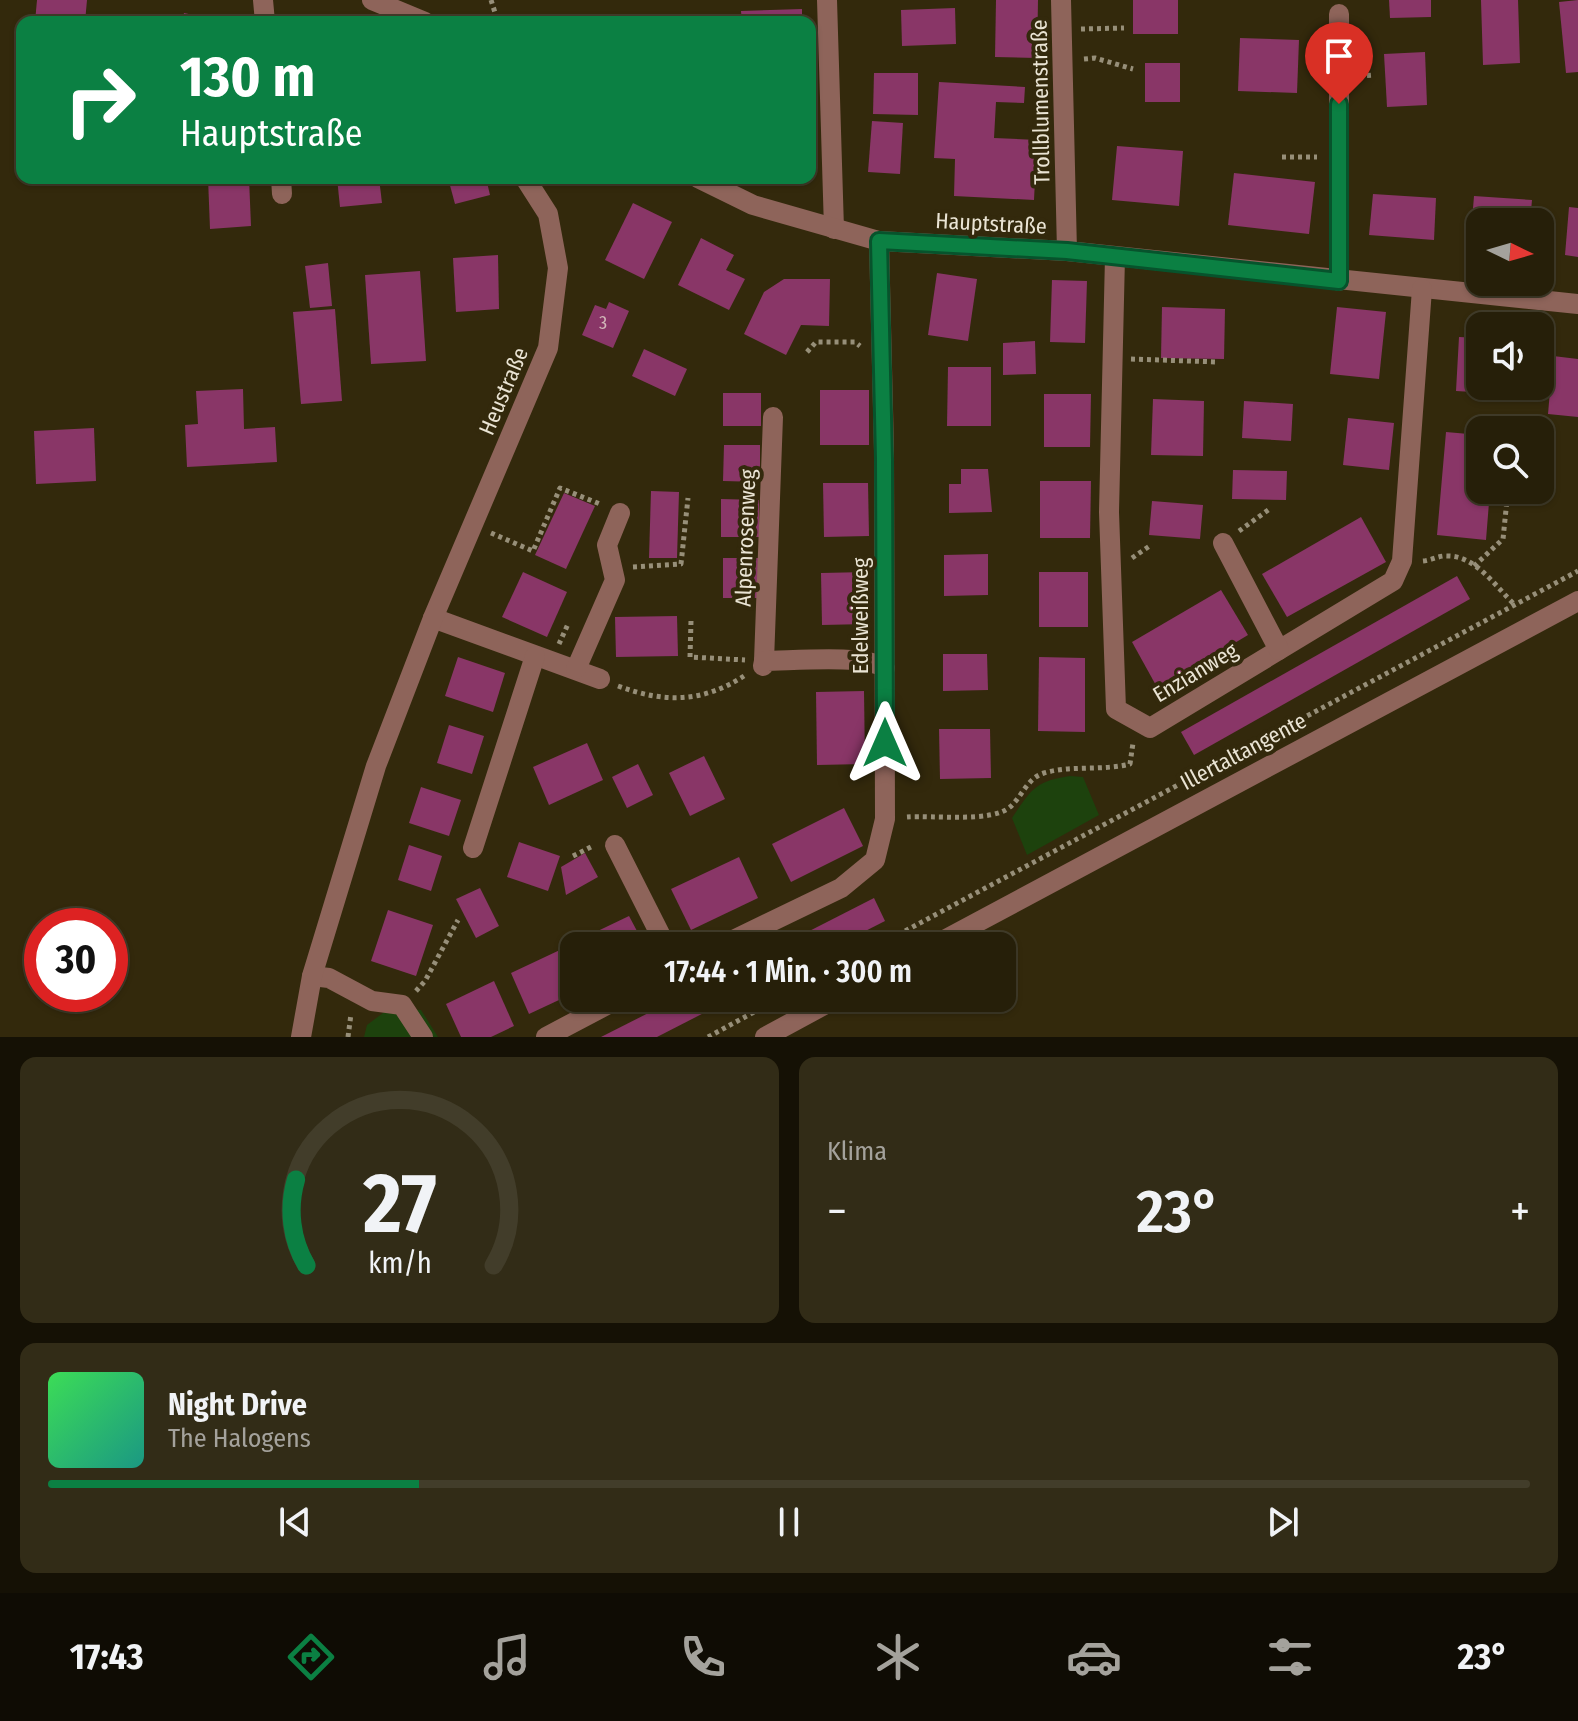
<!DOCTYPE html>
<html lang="de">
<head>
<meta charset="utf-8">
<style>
	:root { --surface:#261f09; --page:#322c17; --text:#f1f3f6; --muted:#a4a29c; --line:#423d2a; --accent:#0b8043 }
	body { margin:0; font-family:"Fira Sans Condensed",sans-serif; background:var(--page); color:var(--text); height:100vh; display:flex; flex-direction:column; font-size:30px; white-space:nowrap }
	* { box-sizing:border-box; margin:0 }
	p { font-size:26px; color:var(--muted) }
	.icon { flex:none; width:44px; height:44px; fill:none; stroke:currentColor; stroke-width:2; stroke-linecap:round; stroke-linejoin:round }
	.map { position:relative; height:1037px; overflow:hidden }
	.sheet { display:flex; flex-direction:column; gap:20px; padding:20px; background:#151105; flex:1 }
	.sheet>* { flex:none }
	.banner { position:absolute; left:16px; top:16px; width:800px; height:168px; border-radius:16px; box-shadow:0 2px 6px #0004,0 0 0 2px var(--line); background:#0b8043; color:#fff; overflow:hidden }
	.needle { width:52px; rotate:95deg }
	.buttons { position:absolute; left:1466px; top:208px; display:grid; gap:16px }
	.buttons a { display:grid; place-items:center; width:88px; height:88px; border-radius:16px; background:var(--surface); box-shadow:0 2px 6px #0004,0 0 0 2px var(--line); font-size:40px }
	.speed { position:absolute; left:24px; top:908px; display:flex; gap:16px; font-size:40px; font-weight:700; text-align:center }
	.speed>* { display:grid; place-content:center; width:104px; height:104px; border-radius:50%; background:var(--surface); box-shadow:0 2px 6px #0004,0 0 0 2px var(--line); line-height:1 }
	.speed .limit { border:12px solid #d22; background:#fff; color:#111 }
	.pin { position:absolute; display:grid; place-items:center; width:68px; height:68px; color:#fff; margin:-82px -34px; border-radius:50% 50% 50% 0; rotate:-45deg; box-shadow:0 0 8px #0007 }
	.pin .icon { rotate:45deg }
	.me { position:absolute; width:88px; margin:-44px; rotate:0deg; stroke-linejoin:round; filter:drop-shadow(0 0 6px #0008) }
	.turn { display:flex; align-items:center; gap:28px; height:168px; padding:0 32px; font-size:36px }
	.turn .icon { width:104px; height:104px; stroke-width:2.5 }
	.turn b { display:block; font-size:56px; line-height:68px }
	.big { font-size:60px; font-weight:600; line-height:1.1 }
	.sheet .tile { flex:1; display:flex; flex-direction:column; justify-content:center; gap:12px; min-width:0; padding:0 28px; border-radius:16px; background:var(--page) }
	.sheet .dial { align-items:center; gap:0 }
	.dial svg { height:208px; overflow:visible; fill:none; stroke:var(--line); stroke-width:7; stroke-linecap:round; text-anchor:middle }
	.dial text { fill:var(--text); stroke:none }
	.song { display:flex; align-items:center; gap:24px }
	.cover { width:96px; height:96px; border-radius:12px; background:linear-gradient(135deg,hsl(130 70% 55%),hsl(170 70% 35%)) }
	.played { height:8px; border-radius:4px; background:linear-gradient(90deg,var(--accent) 25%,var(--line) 25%) }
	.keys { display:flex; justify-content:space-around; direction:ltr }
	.heat { display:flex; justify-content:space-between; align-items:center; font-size:44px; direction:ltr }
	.sheet .tiles { flex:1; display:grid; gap:20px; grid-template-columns:1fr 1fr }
	.tile:last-child { grid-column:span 2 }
	.trip { position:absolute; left:560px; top:932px; width:456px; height:80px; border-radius:16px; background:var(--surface); box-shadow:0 2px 6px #0004,0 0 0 2px var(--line); font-weight:600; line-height:80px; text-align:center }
	.menu { display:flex; height:128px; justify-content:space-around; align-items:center; background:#0f0c04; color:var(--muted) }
	.menu .icon { width:56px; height:56px }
	.menu .current { color:var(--accent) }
	.menu b { font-size:36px; color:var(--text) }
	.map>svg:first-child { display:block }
	.green { fill:#1d420d }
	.building { fill:#893667 }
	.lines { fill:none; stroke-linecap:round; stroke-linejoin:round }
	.path { stroke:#978f79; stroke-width:5; stroke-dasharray:4 4; stroke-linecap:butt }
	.minor { stroke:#8e645a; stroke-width:20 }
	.route-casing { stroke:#07532c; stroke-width:20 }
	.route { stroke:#0b8043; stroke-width:14 }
	.labels { text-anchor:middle; stroke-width:8; stroke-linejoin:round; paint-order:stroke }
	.number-label { font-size:18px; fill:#d2b8b9 }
	.street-label { font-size:22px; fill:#eae4d4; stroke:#33290c }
</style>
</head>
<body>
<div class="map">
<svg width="1578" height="1037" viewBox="0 0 1578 1037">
	<rect width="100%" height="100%" fill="#33290c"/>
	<g class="green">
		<path d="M1070 776 1083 777 1099 815 1027 855 1012 818C1031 790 1035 781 1070 776Z"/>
		<polygon points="391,1007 421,1010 438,1037 364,1037 367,1025"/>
	</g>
	<g class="building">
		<polygon points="37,0 87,0 85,22 35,22"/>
		<polygon points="996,0 1038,0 1037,58 995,57"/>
		<rect x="1133" y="0" width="45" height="34"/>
		<polygon points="1389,0 1431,0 1431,17 1390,18"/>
		<polygon points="1481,0 1518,0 1520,63 1483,65"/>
		<polygon points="1578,0 1578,72 1566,73 1559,2"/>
		<polygon points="955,8 956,44 902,46 901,10"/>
		<polygon points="802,9 802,22 742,22 741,11"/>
		<polygon points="184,13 222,21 222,22 182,22"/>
		<polygon points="1240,38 1299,40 1297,93 1238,91"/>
		<polygon points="1425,52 1427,105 1387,107 1384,54"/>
		<rect x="1145" y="63" width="35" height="39"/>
		<polygon points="874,73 918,73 918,115 873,114"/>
		<polygon points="939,82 1025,87 1024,103 996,102 994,138 1037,140 1034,200 954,196 955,159 934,158"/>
		<polygon points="872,121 903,123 900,174 868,172"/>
		<polygon points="1117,146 1183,151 1179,206 1112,200"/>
		<polygon points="1234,173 1315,182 1309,234 1228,225"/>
		<polygon points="208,178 249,178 251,226 210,229"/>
		<polygon points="337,178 379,178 382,203 340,207"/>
		<polygon points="448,178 486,178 490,195 455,204"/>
		<polygon points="1373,194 1436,198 1434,240 1369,235"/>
		<polygon points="1474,196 1532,200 1530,222 1480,222 1480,247 1470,246"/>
		<polygon points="633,203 672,222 644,279 605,260"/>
		<polygon points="1569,207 1578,208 1578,257 1565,255"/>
		<polygon points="701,238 734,255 726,270 745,279 729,310 678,285"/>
		<polygon points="498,255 499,309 456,312 453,258"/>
		<polygon points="328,263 332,306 310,308 305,266"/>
		<polygon points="420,271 426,361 371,364 365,275"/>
		<polygon points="937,273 977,279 968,341 928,335"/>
		<polygon points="784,279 830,279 829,326 801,325 786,355 744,334 764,292"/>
		<polygon points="1052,280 1087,281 1085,343 1050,342"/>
		<polygon points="609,302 629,311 613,348 582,335 595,305 606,309"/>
		<polygon points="1162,307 1225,309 1224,359 1161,358"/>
		<polygon points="1337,307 1386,312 1379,379 1330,374"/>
		<polygon points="335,309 342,401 301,404 293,312"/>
		<polygon points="1459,337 1480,338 1480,386 1507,386 1506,394 1456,391"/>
		<polygon points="1035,341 1036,374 1003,375 1003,343"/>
		<polygon points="644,349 687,369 675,396 632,376"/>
		<polygon points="1553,356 1578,359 1578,417 1548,414"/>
		<polygon points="948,367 991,367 991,426 947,426"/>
		<polygon points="243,389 244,429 275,427 277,462 187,467 185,425 198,424 196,391"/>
		<rect x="820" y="390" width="49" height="55"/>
		<rect x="723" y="393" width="38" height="33"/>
		<polygon points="1044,394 1091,394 1090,447 1044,447"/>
		<polygon points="1153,399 1204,401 1203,456 1151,455"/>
		<polygon points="1244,401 1293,404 1291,441 1242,438"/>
		<polygon points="1348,418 1394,423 1389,470 1343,465"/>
		<polygon points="94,428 96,481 36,484 34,431"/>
		<polygon points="1446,432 1480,435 1480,490 1490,490 1486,540 1437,535"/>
		<polygon points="724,445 760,445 760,482 723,481"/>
		<polygon points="961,469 988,469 992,512 949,513 949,484 961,484"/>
		<polygon points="1233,470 1287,471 1286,500 1232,499"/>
		<polygon points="1040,481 1091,481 1090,538 1040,538"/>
		<polygon points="823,483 868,483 869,536 824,537"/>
		<polygon points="651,491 679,492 677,558 649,558"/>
		<polygon points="564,493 595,506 566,569 535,555"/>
		<polygon points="721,499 759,500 759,537 721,537"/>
		<polygon points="1152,501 1203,505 1200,539 1149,535"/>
		<polygon points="1361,517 1386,562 1287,617 1262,574"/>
		<polygon points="988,554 988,595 944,596 944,555"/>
		<rect x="723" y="558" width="35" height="40"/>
		<polygon points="523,572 567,592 547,637 502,617"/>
		<polygon points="867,572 867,624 822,625 821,573"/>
		<rect x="1039" y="572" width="49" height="55"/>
		<polygon points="1457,576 1470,599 1194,755 1181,732"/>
		<polygon points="1221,590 1248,635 1158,689 1132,642"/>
		<polygon points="677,616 678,656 616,657 615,617"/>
		<polygon points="943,654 987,654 988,690 943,691"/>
		<polygon points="458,657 505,673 493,712 445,696"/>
		<polygon points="1039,657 1085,658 1085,732 1038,731"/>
		<polygon points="864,691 865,764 817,765 816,692"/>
		<polygon points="449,725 484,736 472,774 437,763"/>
		<polygon points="939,729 990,729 991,778 940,779"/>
		<polygon points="587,743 603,780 549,805 533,767"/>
		<polygon points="704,756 725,799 690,816 669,773"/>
		<polygon points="638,764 653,795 627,808 612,777"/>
		<polygon points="421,787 461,800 449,836 409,823"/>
		<polygon points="844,808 863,846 791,882 772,844"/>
		<polygon points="519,842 560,856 548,891 507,877"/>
		<polygon points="409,845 442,856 431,891 398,880"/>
		<polygon points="585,853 598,877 566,895 561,867"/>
		<polygon points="739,857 758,898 691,930 671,889"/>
		<polygon points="480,888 499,926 476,938 456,899"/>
		<polygon points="874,898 885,921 836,946 780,946"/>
		<polygon points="388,910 433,925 416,976 371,961"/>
		<polygon points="629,916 645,946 585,946 581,939"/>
		<polygon points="562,949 574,977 574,993 529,1014 511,973"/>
		<polygon points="494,981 514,1026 491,1037 461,1037 446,1004"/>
		<polygon points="678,998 733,998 657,1037 601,1037"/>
	</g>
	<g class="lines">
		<g class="path">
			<polyline points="491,0 498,22"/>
			<polyline points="1081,29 1124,28"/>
			<polyline points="1084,59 1095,58 1133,69"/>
			<polyline points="1359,76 1374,75"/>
			<polyline points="1282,157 1317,157"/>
			<polyline points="807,352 816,342 855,342 860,346"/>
			<polyline points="1131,359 1218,362"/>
			<polyline points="1239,531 1271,508"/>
			<polyline points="491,533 533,551 560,488 600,504"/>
			<polyline points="1132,558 1151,545"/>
			<path d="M1423 561C1432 560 1440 555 1448 556 1476 556 1495 586 1514 604"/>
			<polyline points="1474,566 1503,539 1508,490"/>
			<polyline points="633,567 681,564 688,498"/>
			<polyline points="691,621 690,657 745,660"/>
			<polyline points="559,644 568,624"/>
			<path d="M618 686C664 703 702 703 744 676"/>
			<path d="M907 817C932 815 992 823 1010 807 1022 797 1027 778 1044 773 1071 765 1102 771 1130 764L1133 743"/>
			<polyline points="573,856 593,846"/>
			<polyline points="877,946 1578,571"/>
			<polyline points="416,991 425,981 458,920"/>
			<polyline points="348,1037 351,1014"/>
			<polyline points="708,1037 780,998"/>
		</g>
		<g class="minor">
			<polyline points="263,0 265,22"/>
			<polyline points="372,0 425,22"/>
			<polyline points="827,0 834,229"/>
			<polyline points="1061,0 1067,251"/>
			<polyline points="1339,14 1339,281"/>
			<polyline points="281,178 282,194"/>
			<polyline points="698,178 753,205 879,241 1067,251 1578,304"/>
			<polyline points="1115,257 1109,512 1116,709 1150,728 1393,581 1402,561 1422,289"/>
			<polyline points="1223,543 1279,650"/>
			<polyline points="433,618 600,679"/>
			<polyline points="764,661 773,417"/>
			<path d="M763 666 764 661C792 661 864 654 885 668"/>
			<polyline points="576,669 615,580 607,545 620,513"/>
			<polyline points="615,845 666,946"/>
			<polyline points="473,848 535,656"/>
			<polyline points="721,946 841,888 875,860 885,819 884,450 879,241"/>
			<polyline points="933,946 1578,601"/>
			<polyline points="312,976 329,978 372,1001 402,1005 423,1037"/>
			<polyline points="301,1037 312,976 376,766 433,618 548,348 558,268 548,214 525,178"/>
			<polyline points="546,1037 620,998"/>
			<polyline points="765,1037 837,998"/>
		</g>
	</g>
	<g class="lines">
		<defs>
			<polyline id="route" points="885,743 884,459 879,241 1067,251 1339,281 1339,104"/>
		</defs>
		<use href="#route" class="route-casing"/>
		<use href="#route" class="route"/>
	</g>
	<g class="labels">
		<g class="number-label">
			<text x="603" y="329">3</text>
		</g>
		<g class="street-label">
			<text transform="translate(1040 102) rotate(-91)" y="8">Trollblumenstraße</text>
			<text transform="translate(991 223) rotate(3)" y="8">Hauptstraße</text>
			<text transform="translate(503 391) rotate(-67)" y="8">Heustraße</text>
			<text transform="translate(745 538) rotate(-88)" y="8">Alpenrosenweg</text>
			<text transform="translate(860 616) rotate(-90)" y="8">Edelweißweg</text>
			<text transform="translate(1195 672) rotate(-31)" y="8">Enzianweg</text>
			<text transform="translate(1243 751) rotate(-28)" y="8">Illertaltangente</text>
		</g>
	</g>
</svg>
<div class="buttons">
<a><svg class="needle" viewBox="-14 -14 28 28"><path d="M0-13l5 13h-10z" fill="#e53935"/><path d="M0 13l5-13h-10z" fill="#a4a29c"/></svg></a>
<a><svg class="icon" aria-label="sound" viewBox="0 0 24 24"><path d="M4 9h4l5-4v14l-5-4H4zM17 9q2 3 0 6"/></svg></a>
<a><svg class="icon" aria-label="search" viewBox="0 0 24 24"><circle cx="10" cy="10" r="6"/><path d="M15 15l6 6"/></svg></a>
</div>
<div class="speed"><div class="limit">30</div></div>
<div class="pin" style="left:1339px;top:104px;background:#d93025"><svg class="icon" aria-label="arrive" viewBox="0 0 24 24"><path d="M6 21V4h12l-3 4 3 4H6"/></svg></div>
<svg class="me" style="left:885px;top:743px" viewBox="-20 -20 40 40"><path d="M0-17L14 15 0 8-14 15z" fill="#0b8043" stroke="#fff" stroke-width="4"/></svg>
<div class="trip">17:44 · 1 Min. · 300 m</div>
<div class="banner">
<div class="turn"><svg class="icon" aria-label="right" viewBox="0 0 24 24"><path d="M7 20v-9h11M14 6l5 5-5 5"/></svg><div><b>130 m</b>Hauptstraße</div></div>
</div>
</div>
<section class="sheet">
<div class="tiles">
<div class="tile dial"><svg viewBox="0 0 100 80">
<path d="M14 69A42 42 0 1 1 86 69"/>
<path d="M14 69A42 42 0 0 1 10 36" stroke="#0b8043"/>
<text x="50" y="56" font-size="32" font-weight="700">27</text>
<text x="50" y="72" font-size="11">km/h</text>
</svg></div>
<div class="tile"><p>Klima</p>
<div class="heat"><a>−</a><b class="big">23°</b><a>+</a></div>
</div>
<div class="tile">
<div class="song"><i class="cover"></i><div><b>Night Drive</b><p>The Halogens</p></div></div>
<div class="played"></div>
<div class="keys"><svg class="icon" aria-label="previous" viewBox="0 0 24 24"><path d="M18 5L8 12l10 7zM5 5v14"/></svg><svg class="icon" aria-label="pause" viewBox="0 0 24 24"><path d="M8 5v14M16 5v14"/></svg><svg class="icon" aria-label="next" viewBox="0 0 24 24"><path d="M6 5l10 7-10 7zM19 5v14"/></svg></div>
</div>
</div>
</section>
<nav class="menu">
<b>17:43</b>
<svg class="icon current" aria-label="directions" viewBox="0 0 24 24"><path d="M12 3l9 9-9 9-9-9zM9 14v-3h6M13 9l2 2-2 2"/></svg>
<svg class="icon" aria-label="music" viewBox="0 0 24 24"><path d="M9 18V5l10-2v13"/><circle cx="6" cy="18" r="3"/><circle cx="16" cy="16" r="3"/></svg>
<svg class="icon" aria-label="phone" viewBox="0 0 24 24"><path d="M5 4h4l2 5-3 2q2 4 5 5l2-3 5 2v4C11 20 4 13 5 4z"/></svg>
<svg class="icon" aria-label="climate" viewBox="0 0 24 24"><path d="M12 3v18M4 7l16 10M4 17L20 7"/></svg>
<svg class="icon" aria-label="car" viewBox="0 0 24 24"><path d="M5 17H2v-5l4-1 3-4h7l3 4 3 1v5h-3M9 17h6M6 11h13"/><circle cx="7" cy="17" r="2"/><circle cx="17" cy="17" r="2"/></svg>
<svg class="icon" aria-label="filters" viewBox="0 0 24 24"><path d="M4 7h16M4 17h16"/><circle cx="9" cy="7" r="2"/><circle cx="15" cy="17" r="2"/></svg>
<b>23°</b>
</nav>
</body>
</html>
